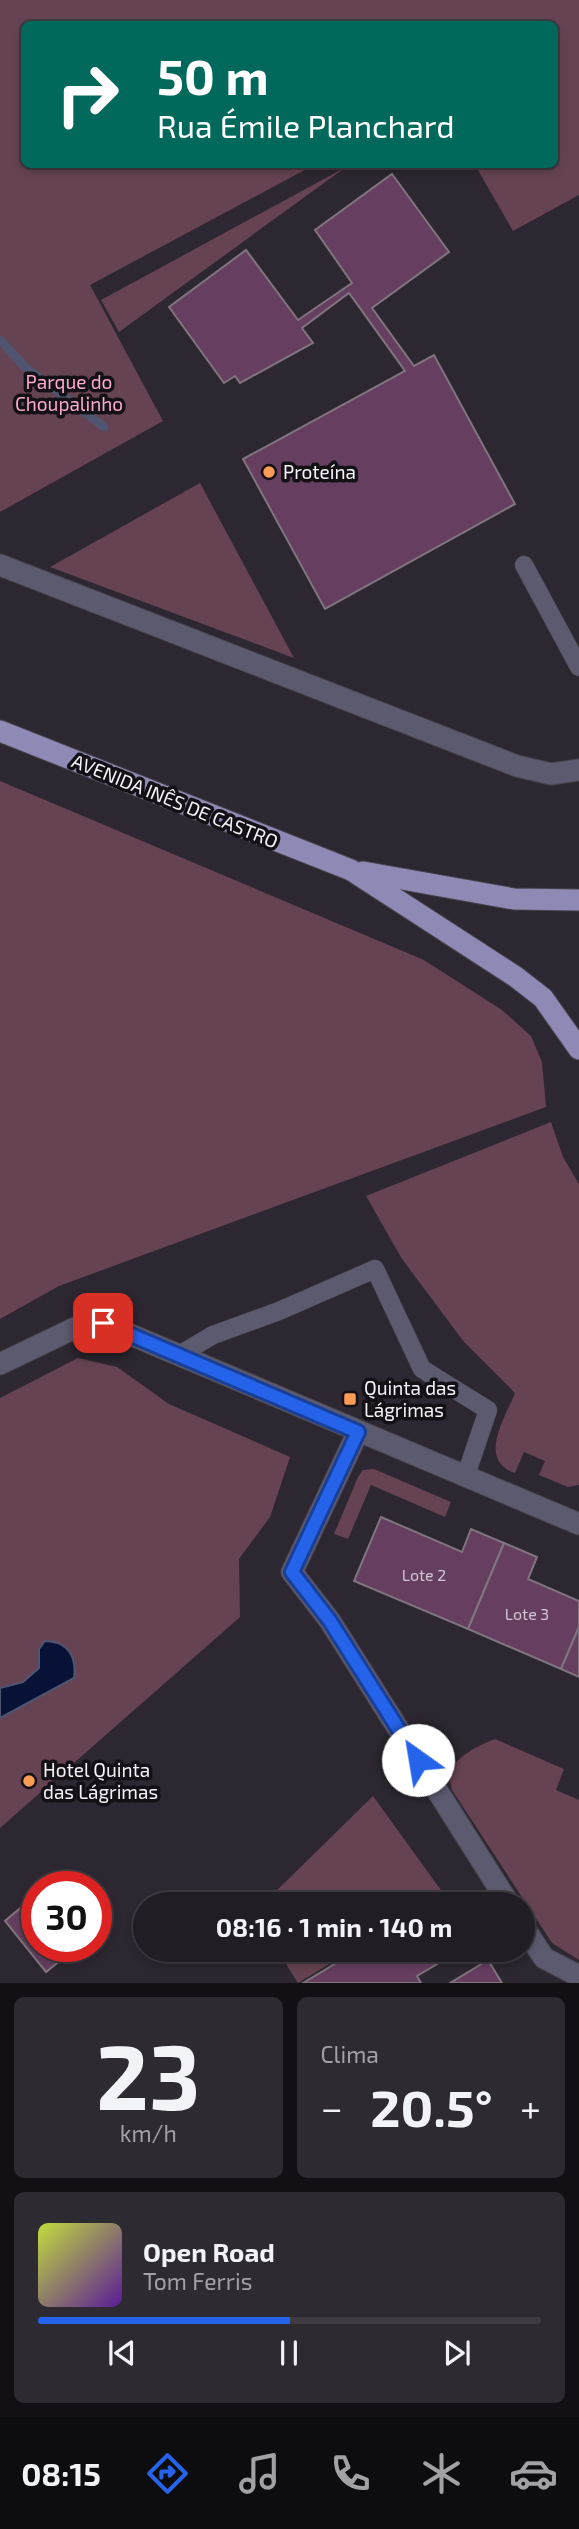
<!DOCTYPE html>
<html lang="pt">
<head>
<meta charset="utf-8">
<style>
	:root { --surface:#211d24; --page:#2d2a31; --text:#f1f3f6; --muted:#a2a2a6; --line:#3e3b41; --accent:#2563eb }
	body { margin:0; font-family:"Exo 2",sans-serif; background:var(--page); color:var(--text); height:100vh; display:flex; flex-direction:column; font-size:26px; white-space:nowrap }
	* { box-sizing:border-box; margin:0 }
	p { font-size:23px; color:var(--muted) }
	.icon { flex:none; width:38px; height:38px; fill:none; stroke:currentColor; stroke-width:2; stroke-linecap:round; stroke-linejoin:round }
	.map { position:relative; height:1983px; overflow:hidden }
	.drawer { display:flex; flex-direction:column; gap:14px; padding:14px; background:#121014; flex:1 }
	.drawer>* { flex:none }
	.top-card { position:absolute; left:21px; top:21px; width:537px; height:147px; border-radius:10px; box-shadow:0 4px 10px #0003,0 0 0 2px var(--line); background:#00695c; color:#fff; overflow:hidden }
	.speed { position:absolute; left:21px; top:1871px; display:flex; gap:14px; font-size:35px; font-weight:700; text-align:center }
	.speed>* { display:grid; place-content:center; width:91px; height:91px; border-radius:50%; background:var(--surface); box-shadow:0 4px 10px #0003,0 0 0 2px var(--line); line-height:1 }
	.speed .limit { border:10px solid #d22; background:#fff; color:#111 }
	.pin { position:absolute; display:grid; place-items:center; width:60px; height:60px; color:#fff; margin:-30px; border-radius:14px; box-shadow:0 4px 10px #0006 }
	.me { position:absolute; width:77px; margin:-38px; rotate:328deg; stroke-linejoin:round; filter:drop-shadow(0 0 5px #0008) }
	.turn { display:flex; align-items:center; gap:24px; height:147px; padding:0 21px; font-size:32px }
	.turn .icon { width:91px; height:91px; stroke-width:2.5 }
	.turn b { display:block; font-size:49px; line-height:60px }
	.big { font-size:52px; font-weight:700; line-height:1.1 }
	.drawer .card { flex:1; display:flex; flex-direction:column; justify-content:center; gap:10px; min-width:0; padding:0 24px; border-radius:10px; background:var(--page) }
	.drawer .dial { align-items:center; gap:0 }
	.dial b { font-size:91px; line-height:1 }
	.song { display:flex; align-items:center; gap:21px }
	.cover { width:84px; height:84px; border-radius:10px; background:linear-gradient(135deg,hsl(70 70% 55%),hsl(270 70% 35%)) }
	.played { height:7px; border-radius:4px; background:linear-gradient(90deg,var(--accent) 50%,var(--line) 50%) }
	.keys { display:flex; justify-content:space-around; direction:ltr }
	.heat { display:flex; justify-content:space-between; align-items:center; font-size:38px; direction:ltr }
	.drawer .tiles { flex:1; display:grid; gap:14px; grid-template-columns:1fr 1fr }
	.card:last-child { grid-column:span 2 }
	.trip { position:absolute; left:133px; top:1892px; width:402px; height:70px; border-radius:35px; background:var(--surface); box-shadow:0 4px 10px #0003,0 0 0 2px var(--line); font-weight:700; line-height:70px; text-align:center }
	.tab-bar { display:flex; height:112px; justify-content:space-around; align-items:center; background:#0d0c0e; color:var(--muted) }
	.tab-bar .icon { width:49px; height:49px }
	.tab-bar .active { color:var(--accent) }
	.tab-bar b { font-size:32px; color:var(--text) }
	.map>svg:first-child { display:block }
	.green { fill:#664352 }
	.water { fill:#081136; stroke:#4f5470; stroke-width:2 }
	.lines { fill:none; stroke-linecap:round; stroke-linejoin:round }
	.stream { stroke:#4f5470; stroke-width:9 }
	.building { fill:#653e60; stroke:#80757e; stroke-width:2 }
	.lane-casing { stroke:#48434c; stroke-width:19 }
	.street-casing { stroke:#48434c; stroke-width:23 }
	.primary-casing { stroke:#48434c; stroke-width:23 }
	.lane { stroke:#5c5a6f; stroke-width:18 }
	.street { stroke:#5c5a6f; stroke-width:21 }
	.primary { stroke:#8e8ab5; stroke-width:21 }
	.route-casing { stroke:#184099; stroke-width:18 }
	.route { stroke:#2563eb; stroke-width:12 }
	.poi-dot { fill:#fd9c55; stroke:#131115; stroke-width:2.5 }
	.labels { text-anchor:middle; stroke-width:7; stroke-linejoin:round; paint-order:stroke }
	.number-label { font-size:16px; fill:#d2c5d3 }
	.park-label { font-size:19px; fill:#fbaacd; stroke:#131115 }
	.poi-label { font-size:19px; fill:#f6f2f9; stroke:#131115; text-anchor:start }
	.street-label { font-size:19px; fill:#f6f2f9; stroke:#131115 }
</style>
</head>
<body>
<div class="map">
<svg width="579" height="1983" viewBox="0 0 579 1983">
	<rect width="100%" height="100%" fill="#2c2730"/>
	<g class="green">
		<polygon points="0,0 579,0 579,195 513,231 475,165 555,164 555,24 24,24 24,164 314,165 90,285 163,421 0,512"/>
		<polygon points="346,167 119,332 101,300"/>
		<polygon points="200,483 294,658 50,567"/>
		<polygon points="0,781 424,960 502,1010 531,1036 542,1062 546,1107 59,1286 0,1319"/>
		<path d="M551 1122 563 1157 579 1184V1485L568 1487 539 1475 545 1461 524 1452 515 1473C477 1460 505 1418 515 1393L464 1342 402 1259 366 1196Z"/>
		<polygon points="78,1358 117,1367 169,1404 290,1457 270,1517 239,1559 240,1617 0,1828 0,1398"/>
		<polygon points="374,1469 451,1502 445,1517 371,1485 348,1539 334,1534 358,1477 363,1470"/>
		<path d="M495 1739 564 1769 556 1790 579 1800V1960L552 1943 452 1790 448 1772C461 1754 475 1747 495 1739Z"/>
		<polygon points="373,1796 451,1904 263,1904"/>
		<polygon points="277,1950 329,1950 325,1952 331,1963 298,1983"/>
	</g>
	<path class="water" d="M45 1641C68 1641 77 1657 74 1678L0 1718V1688L23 1682 39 1668V1649Z"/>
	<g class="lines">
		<polyline class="stream" points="0,340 25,367 104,427"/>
	</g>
	<g class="building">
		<polygon points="392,174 449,252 372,308 414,366 434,355 515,504 325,609 243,459 405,371 349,293 302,328 313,343 240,383 235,376 224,383 169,307 246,250 298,320 352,283 315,230"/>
		<polygon points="381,1517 462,1552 471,1529 504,1543 468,1629 354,1581"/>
		<polygon points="504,1543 537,1557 528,1579 579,1601 579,1627 561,1669 468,1629"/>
		<polygon points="579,1627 579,1677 561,1669"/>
		<polygon points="31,1899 37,1907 37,1946 68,1946 72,1951 46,1972 5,1921"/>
		<polygon points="358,1950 437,1950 444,1960 417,1976 421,1983 303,1983"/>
		<polygon points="488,1960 502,1983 450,1983"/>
	</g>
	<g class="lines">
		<defs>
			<g id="lane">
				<polyline points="524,565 579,667"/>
				<polyline points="181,1354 213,1335 279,1311 375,1269 422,1369 488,1410 466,1475"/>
			</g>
			<g id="street">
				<polyline points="0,565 517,766 551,774 579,770"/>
				<polyline points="0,1364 79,1326 103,1323 579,1524"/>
				<polyline points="358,1432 292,1572 330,1621 509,1904"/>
				<polyline points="523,1926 544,1958 579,1976"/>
			</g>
			<g id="primary">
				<polyline points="0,731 351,870 516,977 543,998 579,1049"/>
				<polyline points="363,872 514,899 579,900"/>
			</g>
		</defs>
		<use href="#lane" class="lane-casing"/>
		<use href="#street" class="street-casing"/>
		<use href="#primary" class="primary-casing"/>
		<use href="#lane" class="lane"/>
		<use href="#street" class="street"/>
		<use href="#primary" class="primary"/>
	</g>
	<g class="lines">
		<defs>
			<polyline id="route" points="103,1323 358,1432 292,1572 330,1621 418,1760"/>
		</defs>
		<use href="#route" class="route-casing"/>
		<use href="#route" class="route"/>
	</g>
	<g class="poi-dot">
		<circle cx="269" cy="472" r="7"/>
		<rect x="343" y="1392" width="14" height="14" rx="3.5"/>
		<circle cx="29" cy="1781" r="7"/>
	</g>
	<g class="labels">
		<g class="number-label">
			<text x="424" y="1581">Lote 2</text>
			<text x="527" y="1620">Lote 3</text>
		</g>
		<g class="park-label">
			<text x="69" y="389">Parque do<tspan x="69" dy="22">Choupalinho</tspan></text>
		</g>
		<g class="poi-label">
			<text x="283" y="479">Proteína</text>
			<text x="364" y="1395">Quinta das<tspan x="364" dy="22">Lágrimas</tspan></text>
			<text x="43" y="1777">Hotel Quinta<tspan x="43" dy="22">das Lágrimas</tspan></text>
		</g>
		<g class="street-label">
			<text transform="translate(175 801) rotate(22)" y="7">AVENIDA INÊS DE CASTRO</text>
		</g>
	</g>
</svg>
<div class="speed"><div class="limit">30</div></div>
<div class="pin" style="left:103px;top:1323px;background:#d93025"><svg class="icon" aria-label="arrive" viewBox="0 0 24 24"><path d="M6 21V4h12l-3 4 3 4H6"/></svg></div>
<svg class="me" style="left:418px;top:1760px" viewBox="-20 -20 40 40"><circle r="19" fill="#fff"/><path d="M0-13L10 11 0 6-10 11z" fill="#2563eb"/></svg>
<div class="trip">08:16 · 1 min · 140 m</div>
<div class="top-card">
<div class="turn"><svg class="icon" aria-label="right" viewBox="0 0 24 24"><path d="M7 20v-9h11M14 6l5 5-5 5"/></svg><div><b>50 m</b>Rua Émile Planchard</div></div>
</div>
</div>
<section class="drawer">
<div class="tiles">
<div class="card dial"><b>23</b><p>km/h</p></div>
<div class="card"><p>Clima</p>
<div class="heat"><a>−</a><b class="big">20.5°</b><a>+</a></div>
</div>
<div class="card">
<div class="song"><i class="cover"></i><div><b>Open Road</b><p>Tom Ferris</p></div></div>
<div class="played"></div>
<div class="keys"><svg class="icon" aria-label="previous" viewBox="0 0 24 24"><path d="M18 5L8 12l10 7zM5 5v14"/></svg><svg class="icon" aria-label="pause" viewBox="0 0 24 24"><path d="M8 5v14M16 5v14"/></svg><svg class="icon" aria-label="next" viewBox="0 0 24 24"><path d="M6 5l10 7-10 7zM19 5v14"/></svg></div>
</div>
</div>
</section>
<nav class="tab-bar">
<b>08:15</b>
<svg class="icon active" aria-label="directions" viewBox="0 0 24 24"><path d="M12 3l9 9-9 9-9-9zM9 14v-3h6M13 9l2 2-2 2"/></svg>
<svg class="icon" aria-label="music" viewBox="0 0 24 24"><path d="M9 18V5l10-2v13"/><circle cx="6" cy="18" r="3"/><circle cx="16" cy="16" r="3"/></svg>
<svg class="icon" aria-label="phone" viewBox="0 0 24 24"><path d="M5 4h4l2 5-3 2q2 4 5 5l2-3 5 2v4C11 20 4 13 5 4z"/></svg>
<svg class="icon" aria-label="climate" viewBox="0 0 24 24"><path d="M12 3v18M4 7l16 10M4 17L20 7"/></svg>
<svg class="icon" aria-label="car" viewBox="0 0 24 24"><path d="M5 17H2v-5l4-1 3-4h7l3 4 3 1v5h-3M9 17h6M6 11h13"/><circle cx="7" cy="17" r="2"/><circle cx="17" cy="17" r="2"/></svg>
</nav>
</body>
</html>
